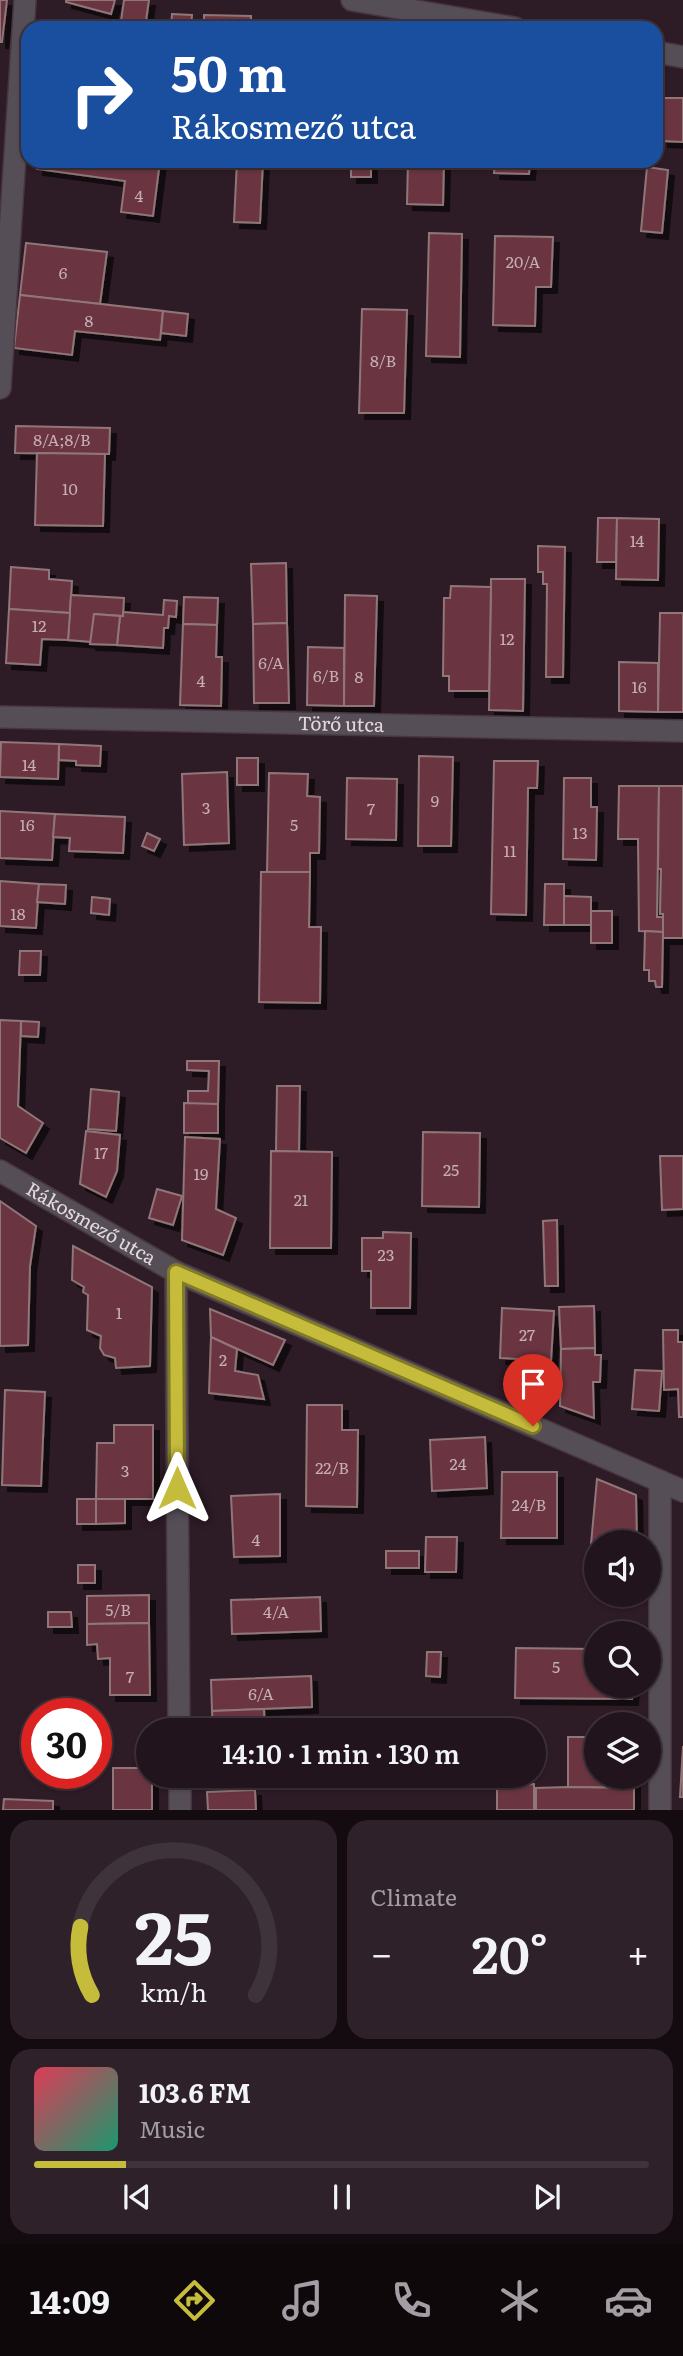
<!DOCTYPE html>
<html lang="en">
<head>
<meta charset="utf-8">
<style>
	:root { --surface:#22141c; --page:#2e2129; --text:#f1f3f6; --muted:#a29ea3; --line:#3f333b; --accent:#c6bc3c }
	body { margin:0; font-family:Literata,serif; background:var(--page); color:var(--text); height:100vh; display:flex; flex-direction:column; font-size:26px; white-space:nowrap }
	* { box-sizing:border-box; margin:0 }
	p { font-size:23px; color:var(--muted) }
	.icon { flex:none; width:38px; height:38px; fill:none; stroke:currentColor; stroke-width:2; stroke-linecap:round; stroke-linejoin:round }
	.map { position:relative; height:1810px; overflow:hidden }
	.details { display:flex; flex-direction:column; gap:10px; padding:10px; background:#130b0f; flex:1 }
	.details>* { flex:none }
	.guide { position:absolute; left:21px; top:21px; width:642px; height:147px; border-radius:21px; box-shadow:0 2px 5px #0004,0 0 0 2px var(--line); background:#1a4fa0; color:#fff; overflow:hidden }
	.tools { position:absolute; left:584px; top:1530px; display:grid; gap:14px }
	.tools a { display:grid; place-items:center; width:77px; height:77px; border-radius:50%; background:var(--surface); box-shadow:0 2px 5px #0004,0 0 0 2px var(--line); font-size:35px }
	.speed { position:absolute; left:21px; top:1698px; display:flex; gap:14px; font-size:35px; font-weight:700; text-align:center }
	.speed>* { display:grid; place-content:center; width:91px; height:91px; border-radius:50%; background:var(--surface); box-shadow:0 2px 5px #0004,0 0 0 2px var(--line); line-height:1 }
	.speed .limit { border:10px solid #d22; background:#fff; color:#111 }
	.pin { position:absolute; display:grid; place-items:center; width:60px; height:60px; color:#fff; margin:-72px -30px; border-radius:50% 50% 50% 0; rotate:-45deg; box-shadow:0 0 7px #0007 }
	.pin .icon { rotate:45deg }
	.me { position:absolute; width:77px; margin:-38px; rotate:0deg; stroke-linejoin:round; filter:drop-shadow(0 0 5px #0008) }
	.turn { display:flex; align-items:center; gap:24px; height:147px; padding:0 35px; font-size:32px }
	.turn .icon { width:91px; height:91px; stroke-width:2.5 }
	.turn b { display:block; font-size:49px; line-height:60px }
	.big { font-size:52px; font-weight:600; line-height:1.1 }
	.details .card { flex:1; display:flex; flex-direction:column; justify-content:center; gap:10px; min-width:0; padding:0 24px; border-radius:21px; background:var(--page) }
	.details .dial { align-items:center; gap:0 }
	.dial svg { height:182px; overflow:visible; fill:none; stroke:var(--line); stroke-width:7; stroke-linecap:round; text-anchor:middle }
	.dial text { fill:var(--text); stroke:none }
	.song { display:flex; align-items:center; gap:21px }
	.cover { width:84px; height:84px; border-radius:10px; background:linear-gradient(135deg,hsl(350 70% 55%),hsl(160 70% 35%)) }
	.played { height:7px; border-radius:4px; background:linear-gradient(90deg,var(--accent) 15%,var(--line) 15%) }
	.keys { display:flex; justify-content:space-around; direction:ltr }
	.heat { display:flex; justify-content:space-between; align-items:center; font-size:38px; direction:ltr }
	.details .tiles { flex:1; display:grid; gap:10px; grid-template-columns:1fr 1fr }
	.card:last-child { grid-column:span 2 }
	.trip { position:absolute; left:136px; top:1718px; width:410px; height:70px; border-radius:35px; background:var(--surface); box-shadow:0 2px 5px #0004,0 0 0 2px var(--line); font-weight:600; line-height:70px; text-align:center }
	.tab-bar { display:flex; height:112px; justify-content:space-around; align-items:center; background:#0e080b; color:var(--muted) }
	.tab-bar .icon { width:49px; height:49px }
	.tab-bar .active { color:var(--accent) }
	.tab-bar b { font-size:32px; color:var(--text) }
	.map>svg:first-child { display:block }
	.building { fill:#6a353f; stroke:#907679; stroke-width:2; filter:url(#shadow) }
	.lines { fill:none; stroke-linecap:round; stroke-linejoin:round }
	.street-casing { stroke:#47353f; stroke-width:24 }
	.street { stroke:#554e56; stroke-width:21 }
	.route-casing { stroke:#817a27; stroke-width:18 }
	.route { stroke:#c6bc3c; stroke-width:12 }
	.labels { text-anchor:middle; stroke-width:7; stroke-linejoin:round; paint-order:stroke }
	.number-label { font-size:16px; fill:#c6aeb6 }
	.street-label { font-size:19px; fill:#e4d7dd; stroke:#2d1b25 }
</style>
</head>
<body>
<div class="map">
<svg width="683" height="1810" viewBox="0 0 683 1810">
	<defs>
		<filter id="shadow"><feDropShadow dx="6" dy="6" stdDeviation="0" flood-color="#0009"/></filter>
	</defs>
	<rect width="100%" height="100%" fill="#2d1b25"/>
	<g class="building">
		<polygon points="0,0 7,0 2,42 0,42"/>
		<polygon points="66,0 115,0 111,14 66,2"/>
		<polygon points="124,0 149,0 145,28 120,28"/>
		<polygon points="172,14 192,15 191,28 171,28"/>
		<polygon points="204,15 251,16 251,28 204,28"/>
		<polygon points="663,98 683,98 683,142 662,141"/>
		<polygon points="38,161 160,161 153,216 121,212 125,181 37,169"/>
		<polygon points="237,161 263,161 260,223 234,222"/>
		<rect x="351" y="161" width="20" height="16"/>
		<polygon points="408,161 444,161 443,205 407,204"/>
		<polygon points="495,161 530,161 529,174 494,173"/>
		<polygon points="647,167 668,170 662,233 641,231"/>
		<polygon points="429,233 462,234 460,357 426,356"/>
		<polygon points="495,236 553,237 551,287 536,287 535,326 493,325"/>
		<polygon points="26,243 107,252 100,304 20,295"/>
		<polygon points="20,295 163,311 160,340 75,331 72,355 14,348"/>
		<polygon points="362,309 407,310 404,413 359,413"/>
		<polygon points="163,311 188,314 186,336 161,333"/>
		<polygon points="16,426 110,428 109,454 15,453"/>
		<polygon points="37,453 105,454 103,526 35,525"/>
		<polygon points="598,518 617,518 616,562 597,562"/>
		<polygon points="617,518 659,519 658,580 616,579"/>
		<polygon points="538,546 565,547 563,677 546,677 547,584 543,584 543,572 538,572"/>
		<polygon points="286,563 287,623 253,624 251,564"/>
		<polygon points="11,567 49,570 49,579 72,581 70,613 9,609"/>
		<polygon points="491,579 525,579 523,711 489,710"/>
		<polygon points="451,586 491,587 489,691 449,691 449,676 443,676 444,598 450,598"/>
		<polygon points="71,595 124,598 123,616 94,614 92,642 68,640"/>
		<polygon points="345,595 377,596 374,706 344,706"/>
		<polygon points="184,597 218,598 217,625 183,624"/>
		<polygon points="164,600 177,601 176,617 169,616 168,628 164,628 163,648 117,645 120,616 123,616 123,612 163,615"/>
		<polygon points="9,609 70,613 68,640 42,639 40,665 6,663"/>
		<polygon points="660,613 683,613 683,712 658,712"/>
		<polygon points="94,614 120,616 117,645 90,644"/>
		<polygon points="287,623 289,703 254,703 253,624"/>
		<polygon points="183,624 217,625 216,657 222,657 221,706 180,705"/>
		<polygon points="308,647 344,648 344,706 307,705"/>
		<polygon points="619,662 658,663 658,712 619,711"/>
		<polygon points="1,742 59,744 58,779 0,777"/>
		<polygon points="59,744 101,746 100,766 76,765 76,761 59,760"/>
		<polygon points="419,756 453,757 451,846 418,846"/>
		<rect x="237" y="758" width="21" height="27"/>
		<polygon points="494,761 538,761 537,788 528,788 526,915 491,914"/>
		<polygon points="227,772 229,843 184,845 182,774"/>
		<polygon points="269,773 308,774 307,796 320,797 319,853 310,853 310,872 267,872"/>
		<polygon points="347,778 397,779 396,840 346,839"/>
		<polygon points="564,778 591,778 591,807 597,807 596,860 563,859"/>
		<polygon points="619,786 659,786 657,917 663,917 663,932 639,931 638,839 618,839"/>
		<polygon points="659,786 683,786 683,938 663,938 663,914 660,914 661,869 658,869"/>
		<polygon points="0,811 55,814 52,860 0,858"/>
		<polygon points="55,814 125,817 123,853 69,851 70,838 53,837"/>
		<polygon points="147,833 160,839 154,851 142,846"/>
		<polygon points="261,872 310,872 309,927 321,927 320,1003 259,1002"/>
		<polygon points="0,881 39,884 36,928 0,926"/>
		<polygon points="39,884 66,885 65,904 37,902"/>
		<polygon points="545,884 564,884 564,925 544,925"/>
		<polygon points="564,896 591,897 591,925 564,925"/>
		<polygon points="92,897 110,899 109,915 91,913"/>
		<rect x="591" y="911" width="21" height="32"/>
		<polygon points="645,931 663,932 662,987 656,987 655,981 649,981 649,970 644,970"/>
		<polygon points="20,951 41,951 40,975 19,975"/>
		<polygon points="0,1020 21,1021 18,1106 43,1123 26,1153 0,1138"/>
		<polygon points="21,1021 39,1022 38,1037 21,1036"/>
		<polygon points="187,1061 219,1061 218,1104 188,1104 188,1091 208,1091 209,1071 187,1070"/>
		<polygon points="277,1086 300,1086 299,1152 276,1151"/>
		<polygon points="91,1089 119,1092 116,1131 88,1129"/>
		<polygon points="184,1103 218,1104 218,1133 184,1133"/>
		<polygon points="86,1131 120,1135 117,1171 106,1197 80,1184"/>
		<polygon points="423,1132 480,1133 479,1207 422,1206"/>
		<polygon points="185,1137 220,1139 216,1209 236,1218 223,1255 182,1240"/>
		<polygon points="271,1151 332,1152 331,1248 270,1248"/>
		<polygon points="660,1156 683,1156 683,1209 662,1210"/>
		<polygon points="157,1189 182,1196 173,1225 149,1218"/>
		<polygon points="0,1201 36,1226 30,1266 28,1345 0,1346"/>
		<polygon points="557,1220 558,1286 545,1286 543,1221"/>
		<polygon points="383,1232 411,1233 410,1308 371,1308 371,1271 362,1271 362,1238 383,1238"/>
		<polygon points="73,1246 152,1287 150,1366 116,1368 115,1358 104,1355 100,1348 101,1336 87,1330 88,1295 83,1292 84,1287 72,1280"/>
		<polygon points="594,1306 595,1348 561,1349 559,1307"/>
		<polygon points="502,1308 554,1311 551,1361 500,1358"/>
		<polygon points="210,1309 285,1340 273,1365 211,1337"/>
		<polygon points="663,1330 678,1330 678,1342 683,1342 683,1417 679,1417 678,1389 664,1390"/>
		<polygon points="211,1337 237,1349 235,1371 258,1375 264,1399 209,1393"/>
		<polygon points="595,1348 595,1355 601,1355 600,1382 593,1382 594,1418 560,1406 561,1349"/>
		<polygon points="635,1370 662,1371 659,1411 632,1409"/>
		<polygon points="5,1390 45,1392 41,1486 2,1485"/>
		<polygon points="307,1405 342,1405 342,1430 358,1430 357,1507 306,1506"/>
		<polygon points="114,1425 153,1425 153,1499 96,1499 97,1443 114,1443"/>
		<polygon points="485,1437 487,1488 432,1491 430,1440"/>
		<polygon points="502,1472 557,1472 557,1538 501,1538"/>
		<polygon points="597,1479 636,1495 637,1542 597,1542 597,1555 590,1555"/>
		<polygon points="280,1494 280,1556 234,1557 231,1496"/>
		<rect x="77" y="1499" width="19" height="25"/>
		<polygon points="96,1499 125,1499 125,1523 96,1524"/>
		<polygon points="426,1537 457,1537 456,1572 425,1572"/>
		<rect x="386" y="1551" width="33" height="17"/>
		<rect x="78" y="1565" width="17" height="18"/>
		<polygon points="149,1595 149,1623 87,1624 87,1596"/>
		<polygon points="320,1597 321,1631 232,1634 231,1600"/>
		<polygon points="48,1612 71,1612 72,1627 48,1627"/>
		<polygon points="149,1623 150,1695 110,1695 110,1658 98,1659 97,1644 87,1645 87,1624"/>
		<polygon points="516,1648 597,1649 597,1685 633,1685 632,1699 515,1698"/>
		<polygon points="427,1652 441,1652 440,1677 426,1676"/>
		<polygon points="311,1676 312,1707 212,1711 211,1680"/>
		<polygon points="264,1709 265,1731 213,1731 212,1711"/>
		<polygon points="568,1737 597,1737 597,1776 634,1776 634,1788 568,1787"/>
		<polygon points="683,1746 683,1797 680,1797"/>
		<polygon points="113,1768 149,1768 149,1776 152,1776 152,1810 113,1810"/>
		<polygon points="534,1784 534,1810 497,1810 497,1785"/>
		<polygon points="568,1787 634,1788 634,1810 536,1810 536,1788"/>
		<polygon points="255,1790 256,1810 208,1810 207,1792"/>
		<polygon points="4,1799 53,1801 53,1810 3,1810"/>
	</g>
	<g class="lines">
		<defs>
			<g id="street">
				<polyline points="352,0 515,28"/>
				<polyline points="656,52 683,57"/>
				<polyline points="0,388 25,0"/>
				<path id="s1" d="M0 717 683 731"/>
				<path id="s2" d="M0 1171 176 1272 683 1491"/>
				<polyline points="176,1272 179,1731"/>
				<polyline points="660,1481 660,1810"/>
				<polyline points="180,1776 180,1810"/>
			</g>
		</defs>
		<use href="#street" class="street-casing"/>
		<use href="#street" class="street"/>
	</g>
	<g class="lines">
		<defs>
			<polyline id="route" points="177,1488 176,1272 533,1426"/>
		</defs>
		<use href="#route" class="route-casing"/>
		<use href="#route" class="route"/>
	</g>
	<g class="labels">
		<g class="number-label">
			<text x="139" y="202">4</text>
			<text x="523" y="268">20/A</text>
			<text x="63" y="279">6</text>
			<text x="89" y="327">8</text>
			<text x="383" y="367">8/B</text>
			<text x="62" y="446">8/A;8/B</text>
			<text x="70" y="495">10</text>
			<text x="637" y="547">14</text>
			<text x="39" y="632">12</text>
			<text x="507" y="645">12</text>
			<text x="271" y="669">6/A</text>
			<text x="326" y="682">6/B</text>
			<text x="359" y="683">8</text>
			<text x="201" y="687">4</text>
			<text x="639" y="693">16</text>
			<text x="29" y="771">14</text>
			<text x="435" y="807">9</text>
			<text x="206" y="814">3</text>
			<text x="371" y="815">7</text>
			<text x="27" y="831">16</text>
			<text x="294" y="831">5</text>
			<text x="580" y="839">13</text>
			<text x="510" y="857">11</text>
			<text x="18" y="920">18</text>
			<text x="101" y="1159">17</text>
			<text x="451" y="1176">25</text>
			<text x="201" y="1180">19</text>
			<text x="301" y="1206">21</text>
			<text x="386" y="1261">23</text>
			<text x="119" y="1319">1</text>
			<text x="527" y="1341">27</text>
			<text x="223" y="1366">2</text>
			<text x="458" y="1470">24</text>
			<text x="332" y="1474">22/B</text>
			<text x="125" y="1477">3</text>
			<text x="529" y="1511">24/B</text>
			<text x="256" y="1546">4</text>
			<text x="118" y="1616">5/B</text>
			<text x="276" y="1618">4/A</text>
			<text x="556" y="1673">5</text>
			<text x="130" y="1683">7</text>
			<text x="261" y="1700">6/A</text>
		</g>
		<g class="street-label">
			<text dy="7" stroke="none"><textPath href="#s1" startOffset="341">Törő utca</textPath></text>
			<text dy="7" stroke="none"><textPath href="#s2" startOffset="105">Rákosmező utca</textPath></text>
		</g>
	</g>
</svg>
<div class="tools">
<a><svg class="icon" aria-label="sound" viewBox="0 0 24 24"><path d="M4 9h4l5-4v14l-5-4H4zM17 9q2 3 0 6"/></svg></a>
<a><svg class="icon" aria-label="search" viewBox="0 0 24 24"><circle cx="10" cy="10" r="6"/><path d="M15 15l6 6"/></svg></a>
<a><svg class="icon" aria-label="layers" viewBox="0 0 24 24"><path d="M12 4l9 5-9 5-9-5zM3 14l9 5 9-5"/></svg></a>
</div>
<div class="speed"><div class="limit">30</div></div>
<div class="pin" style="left:533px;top:1426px;background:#d93025"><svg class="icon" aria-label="arrive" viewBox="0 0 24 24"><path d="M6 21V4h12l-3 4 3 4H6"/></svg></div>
<svg class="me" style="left:177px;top:1488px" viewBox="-20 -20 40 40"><path d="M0-17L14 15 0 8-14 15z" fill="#c6bc3c" stroke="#fff" stroke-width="4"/></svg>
<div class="trip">14:10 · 1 min · 130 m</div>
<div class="guide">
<div class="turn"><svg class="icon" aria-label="right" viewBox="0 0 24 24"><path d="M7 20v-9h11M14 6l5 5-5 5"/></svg><div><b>50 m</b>Rákosmező utca</div></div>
</div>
</div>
<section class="details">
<div class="tiles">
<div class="card dial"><svg viewBox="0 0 100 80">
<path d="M14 69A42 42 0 1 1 86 69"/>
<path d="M14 69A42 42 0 0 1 9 39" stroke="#c6bc3c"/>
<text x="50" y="56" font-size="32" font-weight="700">25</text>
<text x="50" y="72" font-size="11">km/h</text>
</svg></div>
<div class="card"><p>Climate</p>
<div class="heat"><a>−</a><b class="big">20°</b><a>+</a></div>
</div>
<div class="card">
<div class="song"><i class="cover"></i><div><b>103.6 FM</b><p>Music</p></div></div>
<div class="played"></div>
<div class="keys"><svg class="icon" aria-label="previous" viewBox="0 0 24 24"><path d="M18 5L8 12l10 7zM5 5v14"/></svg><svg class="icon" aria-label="pause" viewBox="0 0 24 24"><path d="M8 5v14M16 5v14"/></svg><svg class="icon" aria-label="next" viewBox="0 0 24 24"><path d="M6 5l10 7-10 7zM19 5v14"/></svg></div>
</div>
</div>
</section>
<nav class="tab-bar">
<b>14:09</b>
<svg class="icon active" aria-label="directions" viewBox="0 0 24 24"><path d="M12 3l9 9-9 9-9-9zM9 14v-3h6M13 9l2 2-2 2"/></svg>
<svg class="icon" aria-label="music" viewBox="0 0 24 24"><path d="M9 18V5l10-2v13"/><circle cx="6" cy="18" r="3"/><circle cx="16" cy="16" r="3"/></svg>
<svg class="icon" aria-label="phone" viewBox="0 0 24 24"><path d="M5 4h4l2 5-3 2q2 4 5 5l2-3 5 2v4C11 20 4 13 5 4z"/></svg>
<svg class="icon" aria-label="climate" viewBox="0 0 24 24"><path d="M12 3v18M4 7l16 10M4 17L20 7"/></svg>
<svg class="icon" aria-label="car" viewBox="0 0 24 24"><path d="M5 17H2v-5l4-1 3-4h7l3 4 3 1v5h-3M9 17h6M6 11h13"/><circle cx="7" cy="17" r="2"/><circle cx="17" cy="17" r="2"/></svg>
</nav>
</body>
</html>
